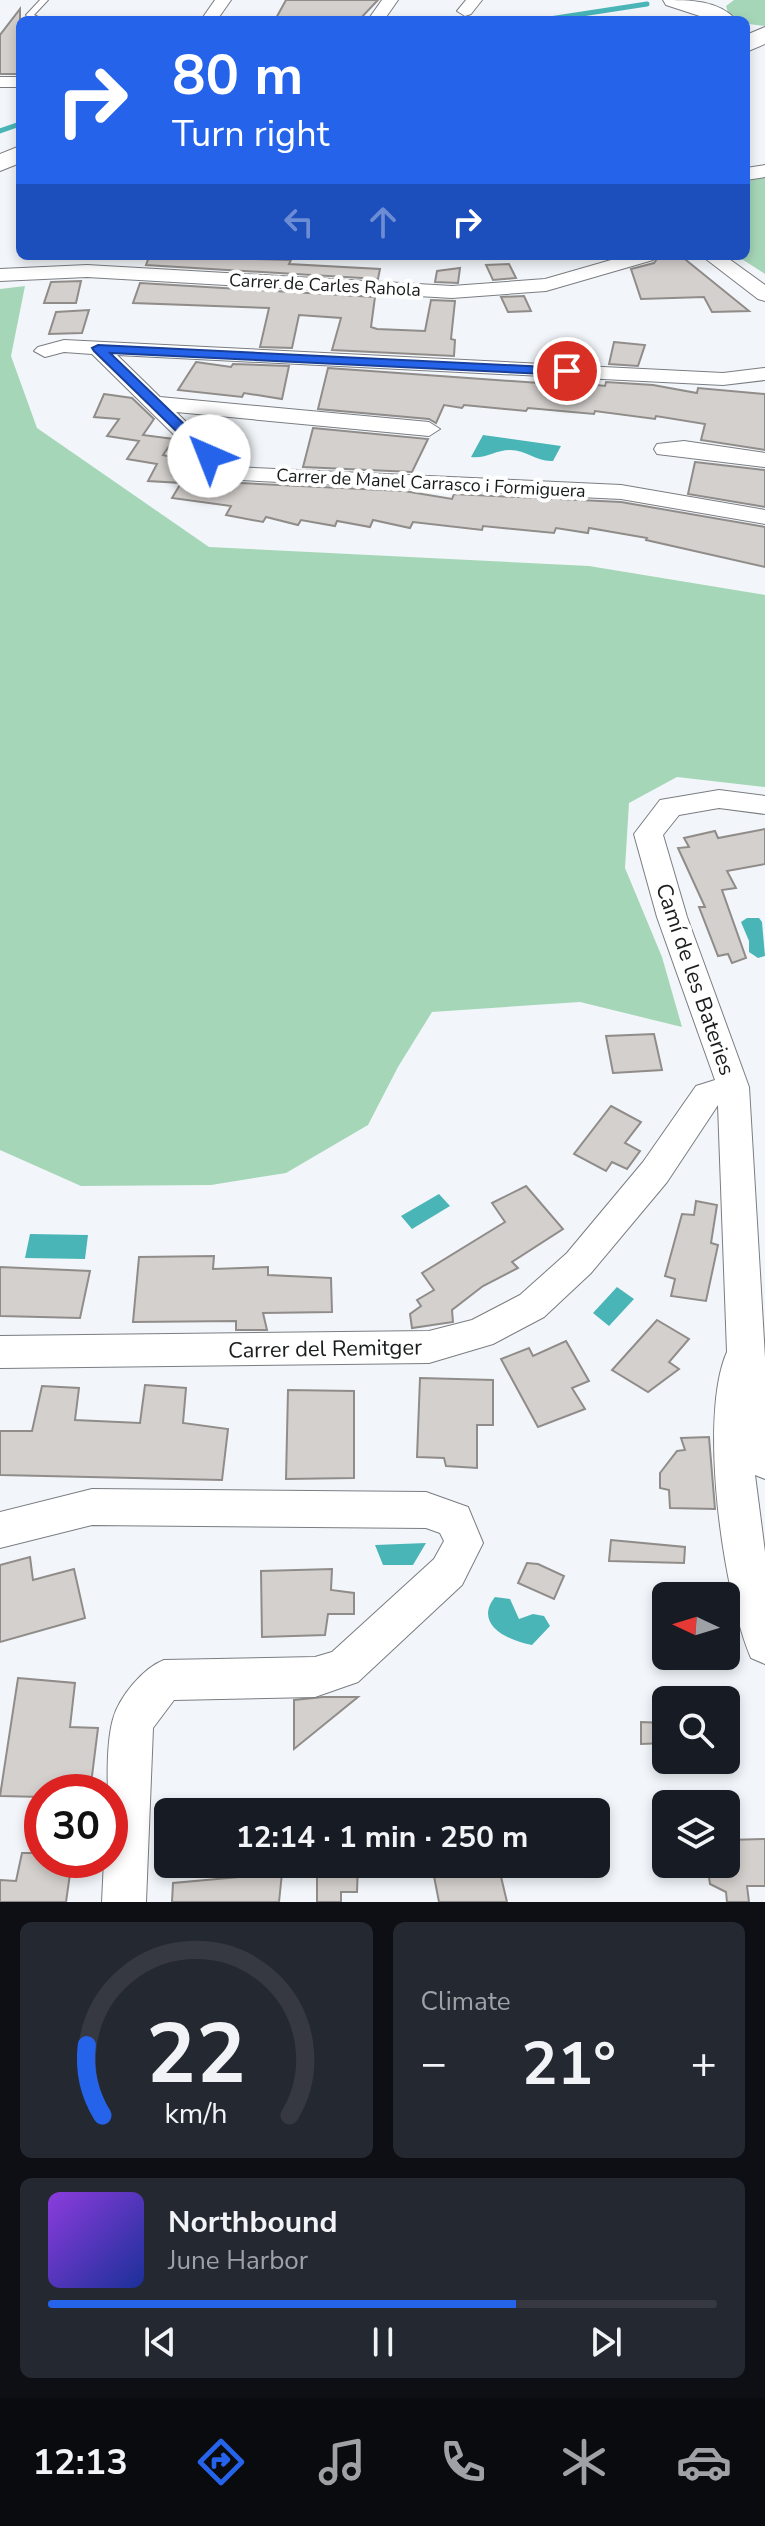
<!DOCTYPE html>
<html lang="en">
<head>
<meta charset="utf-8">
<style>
	:root { --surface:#171b24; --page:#242831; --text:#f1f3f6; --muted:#9ea1a6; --line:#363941; --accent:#2563eb }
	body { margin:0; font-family:"Nunito Sans",sans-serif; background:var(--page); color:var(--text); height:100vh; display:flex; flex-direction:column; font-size:30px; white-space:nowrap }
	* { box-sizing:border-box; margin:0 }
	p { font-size:26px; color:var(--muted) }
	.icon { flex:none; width:44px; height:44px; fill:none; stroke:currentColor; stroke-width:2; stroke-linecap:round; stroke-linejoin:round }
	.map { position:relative; height:1902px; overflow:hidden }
	.side { display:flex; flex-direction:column; gap:20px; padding:20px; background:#0d0f14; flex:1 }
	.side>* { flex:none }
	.top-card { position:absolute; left:16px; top:16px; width:734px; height:244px; border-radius:12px; box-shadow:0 4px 12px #0003; background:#2563eb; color:#fff; overflow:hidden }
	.needle { width:52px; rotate:274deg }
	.fabs { position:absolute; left:652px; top:1582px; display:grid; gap:16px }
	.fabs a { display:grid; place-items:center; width:88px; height:88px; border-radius:12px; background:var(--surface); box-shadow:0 4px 12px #0003; font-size:40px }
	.speed { position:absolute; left:24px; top:1774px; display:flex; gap:16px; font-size:40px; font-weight:700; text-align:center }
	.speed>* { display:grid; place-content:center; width:104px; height:104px; border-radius:50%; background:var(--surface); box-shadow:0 4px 12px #0003; line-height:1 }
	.speed .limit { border:12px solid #d22; background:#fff; color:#111 }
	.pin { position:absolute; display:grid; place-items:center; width:68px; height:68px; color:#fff; margin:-34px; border:4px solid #fff; border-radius:50%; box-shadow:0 2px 8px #0007 }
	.me { position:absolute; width:88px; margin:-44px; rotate:316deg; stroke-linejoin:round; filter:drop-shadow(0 0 6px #0008) }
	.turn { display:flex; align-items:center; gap:28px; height:168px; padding:0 24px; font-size:36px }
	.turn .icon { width:104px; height:104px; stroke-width:2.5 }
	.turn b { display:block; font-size:56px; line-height:68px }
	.lanes { display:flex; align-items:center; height:76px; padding:0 24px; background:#0003; justify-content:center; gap:40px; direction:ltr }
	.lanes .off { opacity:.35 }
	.big { font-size:60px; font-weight:700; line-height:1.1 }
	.side .tile { flex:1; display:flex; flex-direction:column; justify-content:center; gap:12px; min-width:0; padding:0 28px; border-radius:12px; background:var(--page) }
	.side .dial { align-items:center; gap:0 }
	.dial svg { height:208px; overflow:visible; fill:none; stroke:var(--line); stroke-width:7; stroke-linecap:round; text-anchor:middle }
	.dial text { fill:var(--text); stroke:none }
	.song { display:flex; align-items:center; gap:24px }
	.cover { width:96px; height:96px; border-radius:12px; background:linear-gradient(135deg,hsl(270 70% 55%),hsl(230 70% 35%)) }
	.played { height:8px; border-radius:4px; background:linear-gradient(90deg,var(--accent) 70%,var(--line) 70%) }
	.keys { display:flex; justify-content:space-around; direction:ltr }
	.heat { display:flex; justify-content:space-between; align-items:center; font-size:44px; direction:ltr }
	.side .tiles { flex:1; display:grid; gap:20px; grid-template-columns:1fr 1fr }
	.tile:last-child { grid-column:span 2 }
	.trip { position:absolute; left:154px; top:1798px; width:456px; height:80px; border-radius:12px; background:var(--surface); box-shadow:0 4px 12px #0003; font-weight:700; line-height:80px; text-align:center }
	.tab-bar { display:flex; height:128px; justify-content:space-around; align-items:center; background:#090b0e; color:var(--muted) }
	.tab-bar .icon { width:56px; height:56px }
	.tab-bar .active { color:var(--accent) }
	.tab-bar b { font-size:36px; color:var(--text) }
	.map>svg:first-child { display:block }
	.green { fill:#a6d6b8 }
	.water { fill:#49b5b7 }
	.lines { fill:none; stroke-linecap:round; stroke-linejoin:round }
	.stream { stroke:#49b5b7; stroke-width:5 }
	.building { fill:#d4d0cd; stroke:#908c89; stroke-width:2 }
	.lane-casing { stroke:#7a7d81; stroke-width:2 }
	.street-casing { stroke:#7a7d81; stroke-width:2 }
	.secondary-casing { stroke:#7a7d81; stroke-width:2 }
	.lane { fill:#fff; fill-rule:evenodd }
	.street { fill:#fff; fill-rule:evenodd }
	.secondary { fill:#fff; fill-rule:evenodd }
	.route { fill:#2563eb; stroke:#184099; stroke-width:2 }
	.labels { text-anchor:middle; stroke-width:8; stroke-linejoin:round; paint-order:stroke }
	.far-street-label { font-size:18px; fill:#1a1c1d; stroke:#fff }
	.street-label { font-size:22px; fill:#1a1c1d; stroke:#fff }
</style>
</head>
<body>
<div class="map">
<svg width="765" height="1902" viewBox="0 0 765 1902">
	<rect width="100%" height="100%" fill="#f2f6fa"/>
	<g class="green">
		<polygon points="734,0 765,0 765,26 749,24 746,20 729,16 726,6"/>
		<polygon points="765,175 765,274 737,256 746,256 746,182"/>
		<polygon points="25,286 11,356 37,428 209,547 589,566 765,595 765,787 677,777 629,803 625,868 662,957 682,1027 580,1002 432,1012 398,1067 368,1125 286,1173 211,1185 81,1186 0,1150 0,289"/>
	</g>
	<g class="water">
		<path d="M483 435 561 446 553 461C536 462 527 450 510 450 495 450 486 459 471 457Z"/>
		<polygon points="747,918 759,918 762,922 765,956 758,958 749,952 749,941 741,922"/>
		<polygon points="439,1194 450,1206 412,1229 401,1216"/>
		<polygon points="30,1234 88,1235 85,1259 25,1258"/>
		<polygon points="617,1287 634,1299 609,1326 593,1313"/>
		<polygon points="426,1543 413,1565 383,1565 375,1545"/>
		<path d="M495 1597 510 1599 519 1619 533 1614 544 1616 550 1626 532 1645C508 1641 473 1624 495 1597Z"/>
	</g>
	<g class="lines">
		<g class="stream">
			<polyline points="543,20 647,4"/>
			<polyline points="0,131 20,124"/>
		</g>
	</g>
	<g class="building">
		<polygon points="286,0 378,0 359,20 275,20"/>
		<polygon points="20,9 20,74 0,74 0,35"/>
		<polygon points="253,256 252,259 291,260 289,264 380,269 378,279 146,265 149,257"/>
		<polygon points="659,256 681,256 749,311 712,312 704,297 641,299 631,269 654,263"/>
		<polygon points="509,264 516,278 493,280 486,265"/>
		<polygon points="460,268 458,283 435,282 437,271"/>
		<polygon points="81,281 76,303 44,303 51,282"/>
		<polygon points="140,283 375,297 371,327 377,329 425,331 431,300 455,301 451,339 455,340 454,356 332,350 341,318 299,315 292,348 260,347 269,308 133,303"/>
		<polygon points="524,296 531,311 508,312 501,297"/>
		<polygon points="89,310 82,333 49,334 56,312"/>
		<polygon points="614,342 645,345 638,366 609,364"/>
		<polygon points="196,362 231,367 233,364 289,366 282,399 244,393 242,397 178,390"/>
		<polygon points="328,368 539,383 540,380 570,385 572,382 605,386 606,382 653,385 697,393 698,388 765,394 765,450 701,440 705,424 656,416 655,419 595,411 594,414 528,408 526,411 464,405 462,408 444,405 436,423 429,419 318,409"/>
		<polygon points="104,394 132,398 154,419 143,435 174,439 163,455 197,462 188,474 213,477 219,482 404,491 452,499 454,494 621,502 765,527 765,567 646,540 647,538 589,528 588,533 556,528 554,533 483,526 482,530 413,522 410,528 373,520 370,527 337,521 335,526 301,520 298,525 266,517 263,522 226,515 231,506 172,498 181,483 148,481 157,464 127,459 139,441 107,436 119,419 94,417"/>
		<polygon points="313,428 428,439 412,472 303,467"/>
		<polygon points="695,462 765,470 765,507 688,494"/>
		<polygon points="765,829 765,864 727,871 736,888 722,890 746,958 732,963 728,954 718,956 699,907 705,907 678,848 689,847 684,838 715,831 718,838"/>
		<polygon points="654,1034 662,1070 613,1073 606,1036"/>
		<polygon points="611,1106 641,1122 625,1143 640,1151 627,1169 612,1162 606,1171 574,1154"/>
		<polygon points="526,1186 563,1229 512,1262 518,1268 483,1286 452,1310 453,1322 412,1328 410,1314 421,1306 417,1300 434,1290 422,1273 505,1222 492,1203"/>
		<polygon points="696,1201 717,1205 711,1243 718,1245 706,1301 671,1296 675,1279 665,1276 682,1214 694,1215"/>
		<polygon points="214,1256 213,1269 268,1267 268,1275 331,1278 332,1312 263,1313 267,1330 236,1330 236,1321 133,1322 139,1257"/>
		<polygon points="0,1267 90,1271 80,1318 0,1316"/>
		<polygon points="657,1320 689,1339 669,1362 679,1369 648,1392 612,1370"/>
		<polygon points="566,1341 589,1381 572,1388 585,1409 538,1427 501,1359 529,1348 533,1356"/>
		<polygon points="420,1378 493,1380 493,1425 477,1425 477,1468 446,1466 444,1458 417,1457"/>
		<polygon points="145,1385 186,1388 183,1423 228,1429 222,1480 0,1475 0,1431 32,1431 42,1386 79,1388 75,1420 140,1423"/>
		<polygon points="288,1390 354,1391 354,1478 286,1479"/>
		<polygon points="709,1437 715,1509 670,1508 669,1490 660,1488 660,1473 677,1451 685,1450 681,1438"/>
		<polygon points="611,1540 685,1547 684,1563 609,1561"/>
		<polygon points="30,1557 33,1580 74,1569 85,1618 0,1642 0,1565"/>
		<polygon points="527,1563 538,1564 564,1576 554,1599 518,1583"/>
		<polygon points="332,1569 331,1590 354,1593 354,1614 328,1614 325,1635 262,1637 261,1571"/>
		<polygon points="18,1678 75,1683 70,1727 98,1728 90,1792 42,1792 42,1797 0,1796"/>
		<polygon points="323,1697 358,1697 294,1749 294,1700"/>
		<polygon points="641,1722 664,1723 666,1743 641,1744"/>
		<polygon points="765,1839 765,1886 747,1886 749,1902 727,1902 726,1892 710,1884 707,1864 726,1864 726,1840"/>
		<polygon points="22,1853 42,1853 42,1860 72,1860 66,1902 0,1902 0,1880 16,1881"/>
		<polygon points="317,1864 358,1864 357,1892 341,1892 341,1902 317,1902"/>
		<polygon points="444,1864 498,1864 507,1902 439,1902 432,1866"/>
		<polygon points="282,1873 279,1902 172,1902 173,1883"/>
	</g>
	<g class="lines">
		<defs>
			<polygon id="lane" points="40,0 48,0 34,15 44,20 30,20 26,15"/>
			<g id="street">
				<polygon points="215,0 231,0 217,20 201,20"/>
				<polygon points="382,0 398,0 384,20 372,20 370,17"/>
				<polygon points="466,0 482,0 471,14 465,16 457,11"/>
				<rect x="0" y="77" width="20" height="10"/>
				<polygon points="765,165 765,177 746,180 746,168"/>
				<polygon points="625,256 656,256 653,260 546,291 452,298 87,277 0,281 0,269 87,265 452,286 545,279"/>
				<polygon points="702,256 725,256 765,285 765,301 758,299"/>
				<polygon points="64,340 723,373 765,368 765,380 723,385 117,355 160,397 429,422 440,429 429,436 176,412 233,467 621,485 765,510 765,524 621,499 219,479 92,354 64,352 45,357 34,351 38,347"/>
				<polygon points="684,441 765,453 765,467 657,454 654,449 657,444"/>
				<path d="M719 790 765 796V814L719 808 679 815 663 835 687 917 749 1087 765 1358V1479L755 1475 765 1552V1664L751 1658C723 1593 698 1417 727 1352L718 1105 667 1182 591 1273 544 1317 493 1344 429 1363 0 1368V1336L429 1331 472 1320 520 1295 567 1253 643 1162 696 1086 715 1080 657 917 634 834 660 800Z"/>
				<path d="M92 1489 426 1492 468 1507 483 1543 462 1585 358 1682 315 1697 174 1700 153 1728 146 1902H102L104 1860H110C110 1821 103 1754 113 1719 119 1697 143 1668 164 1660L315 1657 332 1652 434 1559 444 1541 440 1533 426 1528 92 1525 0 1548V1512Z"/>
			</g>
			<g id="secondary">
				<path d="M663 0C689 0 719 0 736 20H712L666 5Z"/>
				<polygon points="765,27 765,44 746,52 746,35"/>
				<polygon points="20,146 20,163 0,171 0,154"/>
			</g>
		</defs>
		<use href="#lane" class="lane-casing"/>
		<use href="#street" class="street-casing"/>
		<use href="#secondary" class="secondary-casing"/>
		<use href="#lane" class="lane"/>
		<use href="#street" class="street"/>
		<use href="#secondary" class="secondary"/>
	</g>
	<polygon class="route" points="98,345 567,368 573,371 567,375 110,353 214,453 214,459 205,459 94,351 92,348"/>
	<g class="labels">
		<g class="far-street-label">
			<text transform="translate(325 285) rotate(3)" y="6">Carrer de Carles Rahola</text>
			<text transform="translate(431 483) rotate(3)" y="6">Carrer de Manel Carrasco i Formiguera</text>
		</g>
		<g class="street-label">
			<text transform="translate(696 979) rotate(71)" y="8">Camí de les Bateries</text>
			<text transform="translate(325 1348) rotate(-1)" y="8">Carrer del Remitger</text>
		</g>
	</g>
</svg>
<div class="fabs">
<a><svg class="needle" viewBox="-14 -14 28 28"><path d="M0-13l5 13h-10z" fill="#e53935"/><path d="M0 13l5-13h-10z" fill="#9ea1a6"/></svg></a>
<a><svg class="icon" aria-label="search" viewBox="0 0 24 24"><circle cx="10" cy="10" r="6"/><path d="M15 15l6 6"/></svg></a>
<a><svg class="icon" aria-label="layers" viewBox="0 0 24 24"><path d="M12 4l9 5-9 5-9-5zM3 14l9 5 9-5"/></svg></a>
</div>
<div class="speed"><div class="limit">30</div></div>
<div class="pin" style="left:567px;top:371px;background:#d93025"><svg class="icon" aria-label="arrive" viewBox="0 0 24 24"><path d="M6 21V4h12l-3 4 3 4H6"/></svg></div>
<svg class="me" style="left:209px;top:456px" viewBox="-20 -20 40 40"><circle r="19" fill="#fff"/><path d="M0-13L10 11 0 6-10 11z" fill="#2563eb"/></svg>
<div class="trip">12:14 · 1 min · 250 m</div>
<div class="top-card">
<div class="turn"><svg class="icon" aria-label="right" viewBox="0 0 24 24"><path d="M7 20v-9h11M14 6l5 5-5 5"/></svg><div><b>80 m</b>Turn right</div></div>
<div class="lanes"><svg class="icon off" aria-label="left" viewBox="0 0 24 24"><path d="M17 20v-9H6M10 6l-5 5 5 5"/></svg><svg class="icon off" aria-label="ahead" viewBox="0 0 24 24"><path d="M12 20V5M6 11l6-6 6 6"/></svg><svg class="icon" aria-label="right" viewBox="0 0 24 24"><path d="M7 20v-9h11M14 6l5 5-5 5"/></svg></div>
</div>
</div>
<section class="side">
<div class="tiles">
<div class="tile dial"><svg viewBox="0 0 100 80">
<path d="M14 69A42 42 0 1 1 86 69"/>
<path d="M14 69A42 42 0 0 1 8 42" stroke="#2563eb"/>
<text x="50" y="56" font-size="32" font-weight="700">22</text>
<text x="50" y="72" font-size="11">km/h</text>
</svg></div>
<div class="tile"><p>Climate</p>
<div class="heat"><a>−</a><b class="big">21°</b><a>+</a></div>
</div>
<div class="tile">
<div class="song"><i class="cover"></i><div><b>Northbound</b><p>June Harbor</p></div></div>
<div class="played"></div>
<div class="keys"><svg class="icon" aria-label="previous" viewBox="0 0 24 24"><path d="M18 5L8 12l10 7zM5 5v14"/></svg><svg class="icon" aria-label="pause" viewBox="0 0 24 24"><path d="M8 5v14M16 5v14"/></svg><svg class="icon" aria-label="next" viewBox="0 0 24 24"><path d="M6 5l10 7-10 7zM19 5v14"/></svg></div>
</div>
</div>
</section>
<nav class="tab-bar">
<b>12:13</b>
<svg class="icon active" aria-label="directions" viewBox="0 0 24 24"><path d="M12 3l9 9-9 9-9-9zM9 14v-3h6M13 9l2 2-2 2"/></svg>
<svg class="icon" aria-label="music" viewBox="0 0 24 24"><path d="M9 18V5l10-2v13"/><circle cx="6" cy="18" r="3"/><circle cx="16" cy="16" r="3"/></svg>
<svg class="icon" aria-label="phone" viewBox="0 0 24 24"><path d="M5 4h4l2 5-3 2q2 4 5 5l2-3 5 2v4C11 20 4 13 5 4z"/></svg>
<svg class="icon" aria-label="climate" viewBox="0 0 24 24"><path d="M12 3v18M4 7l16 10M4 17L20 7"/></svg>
<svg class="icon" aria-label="car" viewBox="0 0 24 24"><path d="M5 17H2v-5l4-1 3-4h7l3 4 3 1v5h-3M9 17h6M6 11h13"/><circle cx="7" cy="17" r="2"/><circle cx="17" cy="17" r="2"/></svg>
</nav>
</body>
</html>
